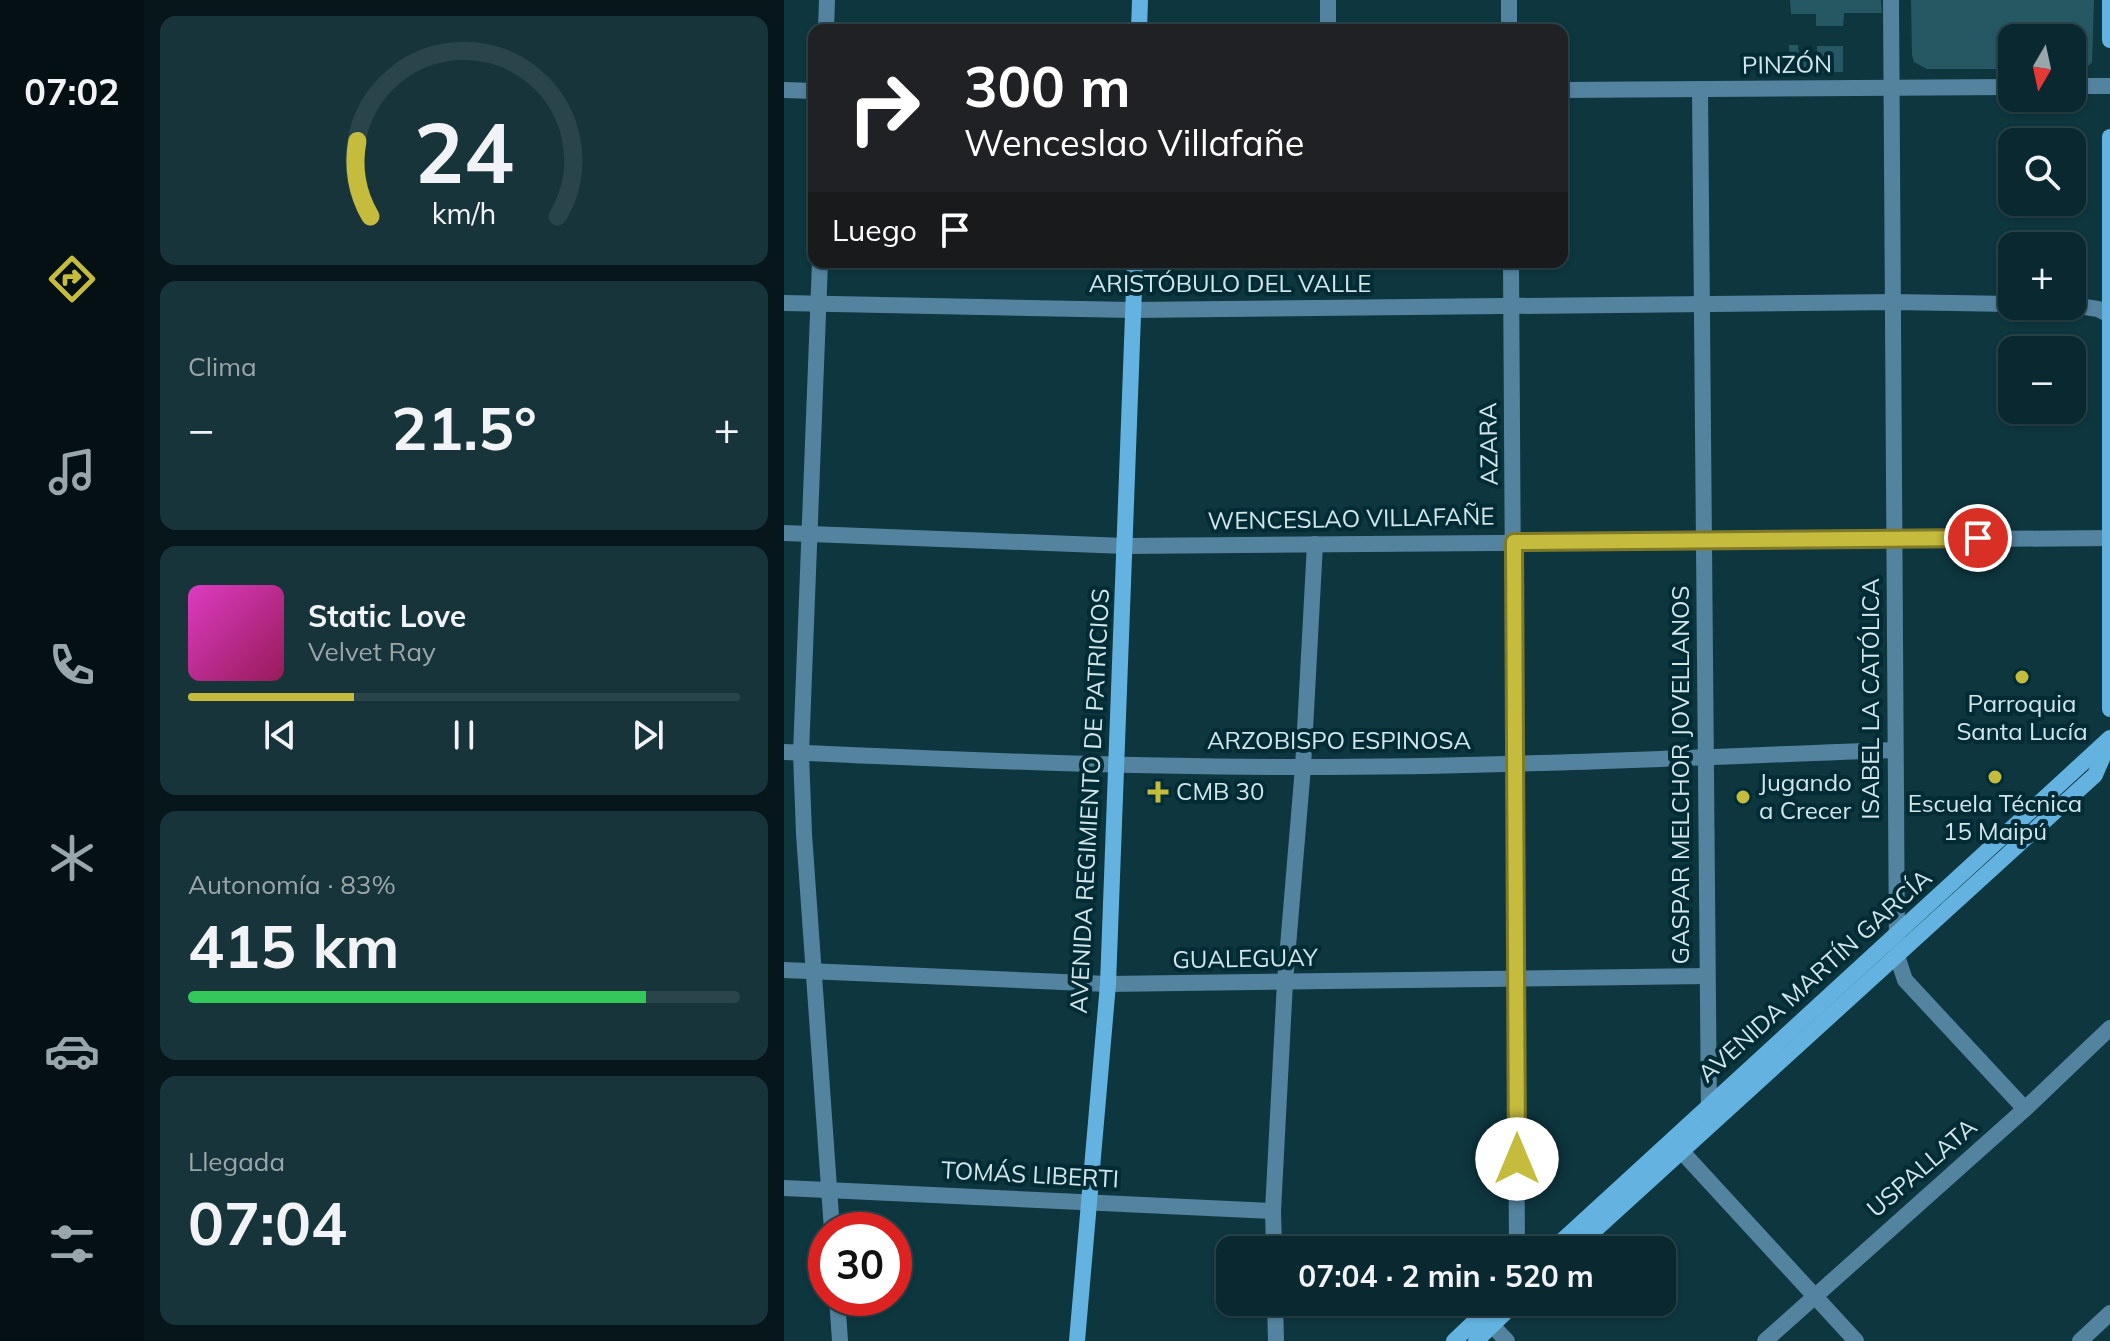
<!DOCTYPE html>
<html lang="es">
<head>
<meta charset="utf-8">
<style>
	:root { --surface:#0a282f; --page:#18343b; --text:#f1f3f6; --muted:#99a6aa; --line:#2a444b; --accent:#c5bc3d }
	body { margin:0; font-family:Mulish,sans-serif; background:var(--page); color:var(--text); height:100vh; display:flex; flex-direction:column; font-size:30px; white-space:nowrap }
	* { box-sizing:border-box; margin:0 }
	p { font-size:26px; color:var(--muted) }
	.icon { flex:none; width:44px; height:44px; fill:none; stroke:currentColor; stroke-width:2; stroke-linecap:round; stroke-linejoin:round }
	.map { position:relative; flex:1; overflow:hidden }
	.side { display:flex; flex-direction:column; gap:16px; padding:16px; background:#06161a; width:640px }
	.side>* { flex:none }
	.hud { position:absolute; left:24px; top:24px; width:760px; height:244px; border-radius:16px; box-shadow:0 2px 6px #0004,0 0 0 2px var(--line); background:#202124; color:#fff; overflow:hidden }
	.needle { width:52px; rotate:189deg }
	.buttons { position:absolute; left:1214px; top:24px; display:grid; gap:16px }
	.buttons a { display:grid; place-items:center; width:88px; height:88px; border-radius:16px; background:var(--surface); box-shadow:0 2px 6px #0004,0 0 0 2px var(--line); font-size:40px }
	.speed { position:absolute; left:24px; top:1212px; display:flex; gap:16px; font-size:40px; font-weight:700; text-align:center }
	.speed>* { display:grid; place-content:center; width:104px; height:104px; border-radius:50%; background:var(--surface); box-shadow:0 2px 6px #0004,0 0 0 2px var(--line); line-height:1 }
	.speed .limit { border:12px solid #d22; background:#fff; color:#111 }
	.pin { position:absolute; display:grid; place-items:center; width:68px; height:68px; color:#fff; margin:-34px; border:4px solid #fff; border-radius:50%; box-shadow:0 2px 8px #0007 }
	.me { position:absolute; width:88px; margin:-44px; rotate:0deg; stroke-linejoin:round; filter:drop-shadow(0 0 6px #0008) }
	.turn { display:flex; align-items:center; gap:28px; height:168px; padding:0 24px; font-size:36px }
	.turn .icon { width:104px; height:104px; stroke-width:2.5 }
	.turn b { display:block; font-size:56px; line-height:68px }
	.then { display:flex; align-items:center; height:76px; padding:0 24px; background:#0003; gap:16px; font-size:30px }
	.big { font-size:60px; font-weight:700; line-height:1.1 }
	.side .card { flex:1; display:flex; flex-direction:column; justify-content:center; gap:12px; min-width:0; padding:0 28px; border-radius:16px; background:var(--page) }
	.side .dial { align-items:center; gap:0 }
	.dial svg { height:208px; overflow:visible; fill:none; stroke:var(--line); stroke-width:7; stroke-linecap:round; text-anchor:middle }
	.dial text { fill:var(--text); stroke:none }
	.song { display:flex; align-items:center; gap:24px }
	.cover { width:96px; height:96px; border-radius:12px; background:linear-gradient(135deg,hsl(310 70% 55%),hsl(330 70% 35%)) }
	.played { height:8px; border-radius:4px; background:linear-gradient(90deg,var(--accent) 30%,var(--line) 30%) }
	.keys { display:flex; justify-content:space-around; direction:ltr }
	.heat { display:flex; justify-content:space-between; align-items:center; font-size:44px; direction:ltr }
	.charge { height:12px; border-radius:6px; background:linear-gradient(90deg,#34c759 83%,var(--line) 0) }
	.trip { position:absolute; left:432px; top:1236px; width:460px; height:80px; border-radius:16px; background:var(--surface); box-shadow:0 2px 6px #0004,0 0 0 2px var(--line); font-weight:700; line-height:80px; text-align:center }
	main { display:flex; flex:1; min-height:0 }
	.dock { display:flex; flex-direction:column; width:144px; justify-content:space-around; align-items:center; background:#041013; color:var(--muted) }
	.dock .icon { width:56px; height:56px }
	.dock .current { color:var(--accent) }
	.dock b { font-size:36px; color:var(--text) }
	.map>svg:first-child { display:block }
	.green { fill:#265863 }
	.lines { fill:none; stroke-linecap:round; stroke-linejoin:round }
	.minor { stroke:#5483a0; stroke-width:16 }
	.secondary { stroke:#63b2e0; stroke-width:16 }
	.route-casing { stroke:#807a28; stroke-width:20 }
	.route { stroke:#c5bc3d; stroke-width:14 }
	.poi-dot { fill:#c5bc3d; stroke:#022c35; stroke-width:3 }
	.labels { text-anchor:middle; stroke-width:8; stroke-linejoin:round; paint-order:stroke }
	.street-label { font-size:24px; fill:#d1e5eb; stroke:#022c35 }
	.poi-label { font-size:24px; fill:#d1e5eb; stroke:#022c35 }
</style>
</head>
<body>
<main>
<nav class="dock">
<b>07:02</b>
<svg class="icon current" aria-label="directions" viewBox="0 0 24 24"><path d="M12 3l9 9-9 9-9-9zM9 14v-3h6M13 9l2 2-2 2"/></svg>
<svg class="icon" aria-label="music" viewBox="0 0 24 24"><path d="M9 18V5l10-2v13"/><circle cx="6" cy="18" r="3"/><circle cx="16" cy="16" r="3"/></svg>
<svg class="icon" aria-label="phone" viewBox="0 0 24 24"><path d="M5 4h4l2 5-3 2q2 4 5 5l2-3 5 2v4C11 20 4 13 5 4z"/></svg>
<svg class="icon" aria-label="climate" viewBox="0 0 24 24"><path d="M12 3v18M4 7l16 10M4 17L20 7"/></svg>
<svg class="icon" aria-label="car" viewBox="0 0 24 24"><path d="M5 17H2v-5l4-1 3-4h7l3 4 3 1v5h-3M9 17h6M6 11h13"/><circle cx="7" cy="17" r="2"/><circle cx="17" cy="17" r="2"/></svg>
<svg class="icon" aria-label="filters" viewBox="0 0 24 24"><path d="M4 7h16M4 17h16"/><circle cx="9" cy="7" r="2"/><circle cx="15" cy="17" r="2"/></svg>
</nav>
<section class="side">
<div class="card dial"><svg viewBox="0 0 100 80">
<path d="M14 69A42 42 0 1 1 86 69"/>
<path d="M14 69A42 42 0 0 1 9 40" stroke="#c5bc3d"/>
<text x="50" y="56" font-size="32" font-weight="700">24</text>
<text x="50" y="72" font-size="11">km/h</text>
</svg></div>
<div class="card"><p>Clima</p>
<div class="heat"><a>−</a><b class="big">21.5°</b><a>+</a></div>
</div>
<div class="card">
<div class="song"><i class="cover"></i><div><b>Static Love</b><p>Velvet Ray</p></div></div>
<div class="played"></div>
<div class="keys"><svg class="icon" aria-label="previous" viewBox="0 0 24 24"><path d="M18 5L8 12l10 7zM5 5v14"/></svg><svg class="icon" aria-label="pause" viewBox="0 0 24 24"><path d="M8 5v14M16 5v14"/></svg><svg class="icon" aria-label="next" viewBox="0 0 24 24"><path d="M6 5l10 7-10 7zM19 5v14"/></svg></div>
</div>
<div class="card"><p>Autonomía · 83%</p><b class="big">415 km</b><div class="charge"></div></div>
<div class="card"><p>Llegada</p><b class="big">07:04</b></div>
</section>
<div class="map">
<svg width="1326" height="1341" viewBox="0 0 1326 1341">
	<rect width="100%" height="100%" fill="#0e363f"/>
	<g class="green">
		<polygon points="1006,0 1097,0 1098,13 1060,13 1059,26 1032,26 1032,14 1007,14"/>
		<polygon points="1127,0 1310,0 1308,62 1303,67 1288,69 1288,38 1228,38 1228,69 1143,69 1130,62 1128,55"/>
		<polygon points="1005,45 1014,45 1015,56 1033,56 1033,46 1059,46 1059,72 1006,73"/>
	</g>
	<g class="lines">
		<g class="minor">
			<polyline points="725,0 725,30"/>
			<polyline points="1107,0 1113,956 1121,980 1241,1109"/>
			<polyline points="42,30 43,0"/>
			<polyline points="544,30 544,0"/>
			<polyline points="1288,86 1326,86"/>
			<polyline points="916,89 925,1116"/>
			<polyline points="0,90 30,91"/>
			<polyline points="778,90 1228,87"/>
			<polyline points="36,262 17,753 20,834 48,1230"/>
			<polyline points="727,262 733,1250"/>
			<polyline points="0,303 349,310 1109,302 1228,304"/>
			<polyline points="1288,305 1314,309 1326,315"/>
			<polyline points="0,533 341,546 1326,538"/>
			<path d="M0 752C173 760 346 767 519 767 716 767 913 757 1110 750"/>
			<polyline points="0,970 324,984 922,976"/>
			<polyline points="889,1142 1072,1341"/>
			<polyline points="0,1188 489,1211"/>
			<polyline points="490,1250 489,1211 501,982 519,767 531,544"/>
			<polyline points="53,1298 56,1341"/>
			<polyline points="491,1302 492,1341"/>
			<polyline points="699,1316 723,1341"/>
			<polyline points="981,1341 1241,1109 1326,1028"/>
			<polyline points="1296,1341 1326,1313"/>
		</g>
		<g class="secondary">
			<polyline points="1326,0 1326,40"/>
			<polyline points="355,30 356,0"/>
			<polyline points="1326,137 1326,709"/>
			<polyline points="768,1250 1326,738"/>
			<polyline points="789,1250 1311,775 1325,742"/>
			<polyline points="293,1341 324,984 351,262"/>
			<polyline points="670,1341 711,1302"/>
			<polyline points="692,1341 732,1302"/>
		</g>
	</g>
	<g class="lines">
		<defs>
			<polyline id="route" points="733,1159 730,542 1194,538"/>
		</defs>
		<use href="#route" class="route-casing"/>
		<use href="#route" class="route"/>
	</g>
	<g class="poi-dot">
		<circle cx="1238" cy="677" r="8"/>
		<circle cx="1211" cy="777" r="8"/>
		<path d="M370 780h8v8h8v8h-8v8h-8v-8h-8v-8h8z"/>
		<circle cx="959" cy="797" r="8"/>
	</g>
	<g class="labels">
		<g class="street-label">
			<text transform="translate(1003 65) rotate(-1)" y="8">PINZÓN</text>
			<text x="446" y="292">ARISTÓBULO DEL VALLE</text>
			<text transform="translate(705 444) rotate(-91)" y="8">AZARA</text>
			<text transform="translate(567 519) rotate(-1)" y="8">WENCESLAO VILLAFAÑE</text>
			<text transform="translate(1087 699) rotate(-90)" y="8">ISABEL LA CATÓLICA</text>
			<text x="555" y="749">ARZOBISPO ESPINOSA</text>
			<text transform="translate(897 775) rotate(-90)" y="8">GASPAR MELCHOR JOVELLANOS</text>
			<text transform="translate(306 801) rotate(-87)" y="8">AVENIDA REGIMIENTO DE PATRICIOS</text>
			<text transform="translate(461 959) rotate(-1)" y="8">GUALEGUAY</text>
			<text transform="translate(1031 976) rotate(-42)" y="8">AVENIDA MARTÍN GARCÍA</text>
			<text transform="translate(1138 1168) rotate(-41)" y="8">USPALLATA</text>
			<text transform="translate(246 1175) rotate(3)" y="8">TOMÁS LIBERTI</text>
		</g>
		<g class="poi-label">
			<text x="1238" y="712">Parroquia<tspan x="1238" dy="28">Santa Lucía</tspan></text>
			<text x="975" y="791" text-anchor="start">Jugando<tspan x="975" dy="28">a Crecer</tspan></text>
			<text x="392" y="800" text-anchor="start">CMB 30</text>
			<text x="1211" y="812">Escuela Técnica<tspan x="1211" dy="28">15 Maipú</tspan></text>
		</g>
	</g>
</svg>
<div class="buttons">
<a><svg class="needle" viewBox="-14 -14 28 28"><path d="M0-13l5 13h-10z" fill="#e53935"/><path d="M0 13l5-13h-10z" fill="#99a6aa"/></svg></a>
<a><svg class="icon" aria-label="search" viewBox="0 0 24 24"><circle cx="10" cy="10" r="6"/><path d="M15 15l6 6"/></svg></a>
<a>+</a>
<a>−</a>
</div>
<div class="speed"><div class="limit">30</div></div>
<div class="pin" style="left:1194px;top:538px;background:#d93025"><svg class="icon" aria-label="arrive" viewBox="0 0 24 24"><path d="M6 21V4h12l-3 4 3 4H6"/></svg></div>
<svg class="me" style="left:733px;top:1159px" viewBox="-20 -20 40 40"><circle r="19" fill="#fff"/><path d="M0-13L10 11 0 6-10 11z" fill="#c5bc3d"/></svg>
<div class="trip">07:04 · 2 min · 520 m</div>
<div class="hud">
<div class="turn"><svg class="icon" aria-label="right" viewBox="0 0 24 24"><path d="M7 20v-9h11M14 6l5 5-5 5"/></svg><div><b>300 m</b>Wenceslao Villafañe</div></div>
<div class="then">Luego<svg class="icon" aria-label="arrive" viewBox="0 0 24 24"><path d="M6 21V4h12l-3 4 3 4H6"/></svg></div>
</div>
</div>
</main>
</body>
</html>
